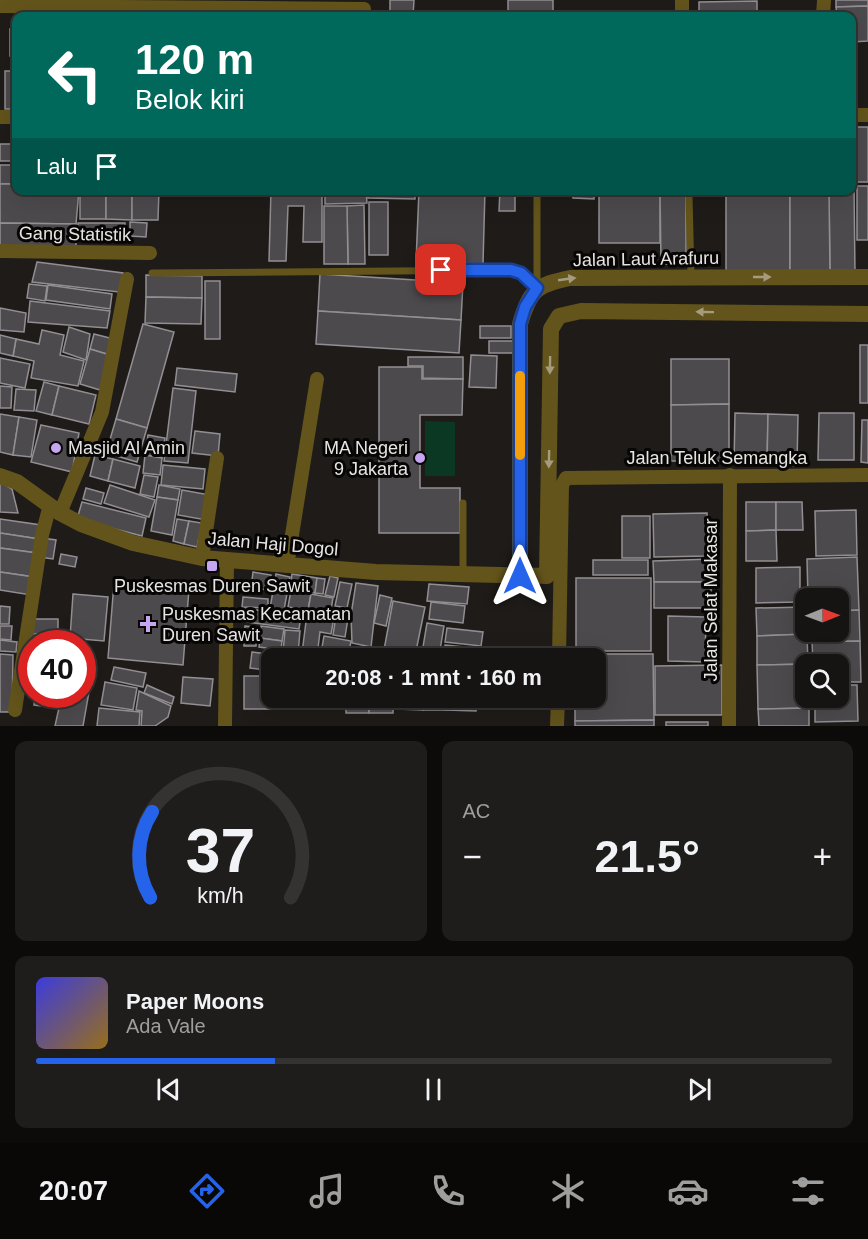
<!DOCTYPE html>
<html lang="id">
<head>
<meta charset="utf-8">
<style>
	:root { --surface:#161412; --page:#1f1d1b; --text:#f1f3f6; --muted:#9e9e9f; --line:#353332; --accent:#2563eb }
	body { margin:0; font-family:Arial,sans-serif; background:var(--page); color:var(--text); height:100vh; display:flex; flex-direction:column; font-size:22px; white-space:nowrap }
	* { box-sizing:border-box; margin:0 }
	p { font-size:20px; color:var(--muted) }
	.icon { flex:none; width:33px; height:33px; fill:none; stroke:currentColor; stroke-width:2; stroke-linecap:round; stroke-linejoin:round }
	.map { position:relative; height:726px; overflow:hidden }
	.panel { display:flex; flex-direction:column; gap:15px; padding:15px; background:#0c0b0a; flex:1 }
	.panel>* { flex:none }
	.banner { position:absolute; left:12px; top:12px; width:844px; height:183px; border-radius:12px; box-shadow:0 6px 24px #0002,0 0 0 2px var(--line); background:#00695c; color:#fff; overflow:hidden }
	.needle { width:39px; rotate:89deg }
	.controls { position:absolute; left:795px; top:588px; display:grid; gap:12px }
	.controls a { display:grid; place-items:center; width:54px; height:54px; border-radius:12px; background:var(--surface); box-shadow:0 6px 24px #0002,0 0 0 2px var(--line); font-size:30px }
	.speed { position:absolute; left:18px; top:630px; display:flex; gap:12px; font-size:30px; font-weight:700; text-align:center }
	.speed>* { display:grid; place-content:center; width:78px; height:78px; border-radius:50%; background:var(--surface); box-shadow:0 6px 24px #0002,0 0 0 2px var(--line); line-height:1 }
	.speed .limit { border:9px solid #d22; background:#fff; color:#111 }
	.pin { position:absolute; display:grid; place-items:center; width:51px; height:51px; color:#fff; margin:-26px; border-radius:12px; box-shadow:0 3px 9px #0006 }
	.me { position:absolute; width:66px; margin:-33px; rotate:0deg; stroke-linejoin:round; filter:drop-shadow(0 0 4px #0008) }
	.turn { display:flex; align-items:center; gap:21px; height:126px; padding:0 24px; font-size:27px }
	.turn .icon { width:78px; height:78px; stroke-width:2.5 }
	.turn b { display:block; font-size:42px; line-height:51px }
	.then { display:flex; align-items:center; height:57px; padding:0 24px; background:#0003; gap:12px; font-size:22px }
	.big { font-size:45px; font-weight:800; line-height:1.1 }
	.panel .tile { flex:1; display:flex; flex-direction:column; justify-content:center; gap:9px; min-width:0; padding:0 21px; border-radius:12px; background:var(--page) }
	.panel .dial { align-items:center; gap:0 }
	.dial svg { height:156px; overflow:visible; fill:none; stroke:var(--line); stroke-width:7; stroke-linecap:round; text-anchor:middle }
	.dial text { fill:var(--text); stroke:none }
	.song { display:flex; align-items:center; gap:18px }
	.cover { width:72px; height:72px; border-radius:9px; background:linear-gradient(135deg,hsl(240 70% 55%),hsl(40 70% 35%)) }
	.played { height:6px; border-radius:3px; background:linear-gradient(90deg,var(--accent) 30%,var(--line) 30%) }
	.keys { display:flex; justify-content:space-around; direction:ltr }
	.heat { display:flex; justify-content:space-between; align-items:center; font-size:33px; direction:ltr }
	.panel .tiles { flex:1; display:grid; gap:15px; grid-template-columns:1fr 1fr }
	.tile:last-child { grid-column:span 2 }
	.trip { position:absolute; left:261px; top:648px; width:345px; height:60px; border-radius:12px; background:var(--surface); box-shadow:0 6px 24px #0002,0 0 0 2px var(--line); font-weight:800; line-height:60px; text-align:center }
	.menu { display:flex; height:96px; justify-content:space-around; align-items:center; background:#090807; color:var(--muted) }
	.menu .icon { width:42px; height:42px }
	.menu .selected { color:var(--accent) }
	.menu b { font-size:27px; color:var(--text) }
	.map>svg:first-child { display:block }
	.green { fill:#0b3823 }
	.building { fill:#4d4a4e; stroke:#928e93; stroke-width:1.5 }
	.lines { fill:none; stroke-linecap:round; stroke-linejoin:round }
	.service { stroke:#63541b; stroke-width:7 }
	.minor { stroke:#63541b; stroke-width:14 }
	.tertiary { stroke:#63541b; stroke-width:16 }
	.oneway { fill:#a59c7f }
	.route-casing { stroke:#184099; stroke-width:15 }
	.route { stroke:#2563eb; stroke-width:10 }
	.slow { stroke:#f59e0b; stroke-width:10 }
	.poi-dot { fill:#c5a6f0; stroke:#070605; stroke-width:2 }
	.labels { text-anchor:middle; stroke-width:6; stroke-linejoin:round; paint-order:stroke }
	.street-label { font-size:18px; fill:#e7e5e3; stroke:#070605 }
	.poi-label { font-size:18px; fill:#e7e5e3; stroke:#070605; text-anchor:start }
</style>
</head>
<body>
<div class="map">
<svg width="868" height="726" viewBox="0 0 868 726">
	<rect width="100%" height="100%" fill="#1e1b18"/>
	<polygon class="green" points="425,421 455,422 455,476 425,476"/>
	<g class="building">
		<polygon points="390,0 414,0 413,16 390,16"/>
		<rect x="508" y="0" width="45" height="16"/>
		<polygon points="836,0 868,0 868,6 836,7"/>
		<polygon points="757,1 757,16 699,16 699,2"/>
		<polygon points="868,6 868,41 852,42 852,16 837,16 836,7"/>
		<rect x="10" y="29" width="6" height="27"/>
		<rect x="5" y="71" width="11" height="38"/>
		<rect x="852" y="127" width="4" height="55"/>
		<rect x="856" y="127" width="12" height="55"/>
		<rect x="0" y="144" width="16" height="17"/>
		<rect x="0" y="165" width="16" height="19"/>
		<polygon points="0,184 16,184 16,190 79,190 76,224 0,223"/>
		<polygon points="852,185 854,185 855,274 830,274 829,190 852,190"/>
		<rect x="857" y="186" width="11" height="54"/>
		<rect x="80" y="190" width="26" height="29"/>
		<polygon points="106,190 132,190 132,220 106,219"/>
		<polygon points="132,190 159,190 158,220 132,220"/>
		<polygon points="271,190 322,190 322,242 303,242 304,206 288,206 286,261 269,261"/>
		<polygon points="325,190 366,190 367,203 325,204"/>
		<polygon points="368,190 415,190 415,199 368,198"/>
		<polygon points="419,190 485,190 483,264 416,262"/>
		<polygon points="500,190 515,190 515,211 499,211"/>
		<polygon points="573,190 594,190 594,199 573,198"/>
		<rect x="599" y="190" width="61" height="53"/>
		<polygon points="660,190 686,190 686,264 661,264"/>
		<polygon points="726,190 790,190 790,274 726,275"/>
		<polygon points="790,190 829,190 830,274 790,274"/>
		<rect x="369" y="202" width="19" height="53"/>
		<polygon points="364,205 365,264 348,264 347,206"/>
		<polygon points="324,206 347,206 348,264 324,264"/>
		<polygon points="130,222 147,223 146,237 130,236"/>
		<polygon points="0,223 76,224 76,246 0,246"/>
		<rect x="78" y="223" width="47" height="16"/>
		<polygon points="37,262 123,273 119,292 32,282"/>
		<polygon points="320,274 463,283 461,320 318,311"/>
		<polygon points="146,275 202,276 202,298 146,297"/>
		<rect x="205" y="281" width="15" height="58"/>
		<polygon points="29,284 47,286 45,301 27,298"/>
		<polygon points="48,285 112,294 110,309 46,300"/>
		<polygon points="146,297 202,298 201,324 145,323"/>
		<polygon points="30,301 110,311 107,328 28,322"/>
		<polygon points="0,308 26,313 24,332 0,330"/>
		<polygon points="318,311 461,320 459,353 316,344"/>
		<polygon points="143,324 174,332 147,428 116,419"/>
		<rect x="480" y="326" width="31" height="12"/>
		<polygon points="69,327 90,334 86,360 63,352"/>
		<polygon points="42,330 64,335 60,355 84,361 78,386 31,378 34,361 13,356 16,339 39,344"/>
		<polygon points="94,334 114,339 110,355 90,349"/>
		<polygon points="0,335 16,339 13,356 0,353"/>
		<rect x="489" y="341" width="24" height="12"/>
		<rect x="860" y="345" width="8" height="58"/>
		<polygon points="90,349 110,355 100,390 80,384"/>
		<polygon points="471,355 497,356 496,388 469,387"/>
		<polygon points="408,357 463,357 463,379 423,378 423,366 408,366"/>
		<polygon points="0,358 30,364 25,388 0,383"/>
		<polygon points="671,359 729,359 729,404 671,405"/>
		<polygon points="379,367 422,367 422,379 463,379 462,415 420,415 420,488 460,488 460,533 379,533"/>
		<polygon points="177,368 237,374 235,392 175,385"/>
		<polygon points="44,382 59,386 52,415 36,411"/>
		<polygon points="0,386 12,387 11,408 0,408"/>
		<polygon points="59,386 96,395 89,424 52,415"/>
		<polygon points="173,388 196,391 188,463 164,461"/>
		<polygon points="16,389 36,390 34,411 14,410"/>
		<polygon points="729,404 729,461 671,461 671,405"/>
		<polygon points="735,413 768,414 767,465 734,464"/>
		<polygon points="819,413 854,413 854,460 818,460"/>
		<polygon points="0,414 19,417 13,455 0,452"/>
		<polygon points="768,414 798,415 797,466 767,465"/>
		<polygon points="19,417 37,420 31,457 13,455"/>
		<polygon points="116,419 147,428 137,462 106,453"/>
		<polygon points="862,420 868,420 868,463 861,462"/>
		<polygon points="41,425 79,433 72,472 31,462"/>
		<polygon points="195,431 220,434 218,456 192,453"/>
		<polygon points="148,435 165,438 162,458 145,455"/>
		<polygon points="95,455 113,459 108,481 90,476"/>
		<polygon points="145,455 162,458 160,475 143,473"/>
		<polygon points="113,459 140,466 135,488 108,481"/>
		<polygon points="163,465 205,469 203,489 161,485"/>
		<polygon points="144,475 158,477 154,497 140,494"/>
		<polygon points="0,482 12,489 18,513 0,512"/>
		<polygon points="110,485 155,500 149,517 104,503"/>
		<polygon points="159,485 180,489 178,500 157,497"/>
		<polygon points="86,488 104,493 101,504 83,499"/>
		<polygon points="182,490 210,495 206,520 178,515"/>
		<polygon points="157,497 178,500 172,535 151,531"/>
		<polygon points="82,502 146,518 142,536 77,519"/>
		<polygon points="746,502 776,502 776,530 746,531"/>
		<polygon points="776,502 802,502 803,530 776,530"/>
		<polygon points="856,510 857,555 816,556 815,511"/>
		<polygon points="707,513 708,556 654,557 653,514"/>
		<rect x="622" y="516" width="28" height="42"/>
		<polygon points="0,519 41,525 39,539 0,533"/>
		<polygon points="177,519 189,521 184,544 173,541"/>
		<polygon points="189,521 202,523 197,547 184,544"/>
		<polygon points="776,530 777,561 746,561 746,531"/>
		<polygon points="0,533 39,539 37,553 0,548"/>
		<polygon points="42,538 56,540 53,559 39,557"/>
		<polygon points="0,548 37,553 34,577 0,572"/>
		<polygon points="61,554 77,557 75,567 59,564"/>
		<polygon points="857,557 859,610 838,611 838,598 808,598 807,559"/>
		<polygon points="711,559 711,582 654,582 653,561"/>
		<rect x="593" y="560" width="55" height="15"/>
		<polygon points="800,567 800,602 756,603 756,568"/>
		<polygon points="0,572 34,577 31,595 0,590"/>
		<polygon points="253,572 271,575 269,590 251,588"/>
		<polygon points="276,574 290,577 284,610 270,608"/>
		<polygon points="292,574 317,578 315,593 290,589"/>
		<polygon points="330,576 338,578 334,597 325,595"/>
		<polygon points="317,578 325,579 323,594 315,593"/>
		<rect x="576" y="578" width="75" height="73"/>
		<polygon points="340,582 352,584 347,608 335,606"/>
		<rect x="654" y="582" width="57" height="26"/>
		<polygon points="114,583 189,589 183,665 108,658"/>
		<polygon points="356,583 378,586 371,647 352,643 351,615"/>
		<polygon points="429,584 469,587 467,604 427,601"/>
		<polygon points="291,590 311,594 308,610 288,607"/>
		<polygon points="73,594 108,597 104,641 70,638"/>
		<polygon points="311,594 333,598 330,615 308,610"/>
		<polygon points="380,595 392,598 386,626 374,623"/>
		<polygon points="243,597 268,599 268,608 242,607"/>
		<polygon points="393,601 425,607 415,656 384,650"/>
		<polygon points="431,602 465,606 463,623 429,619"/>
		<polygon points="0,606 10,607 9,624 0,624"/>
		<polygon points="806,607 806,632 807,634 757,636 756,608"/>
		<polygon points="242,608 301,616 299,629 240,621"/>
		<polygon points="337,610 349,612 345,637 333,635"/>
		<polygon points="859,610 860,641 812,642 811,632 838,632 838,611"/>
		<polygon points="307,614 334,618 331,634 320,632 317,656 302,653"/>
		<polygon points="668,616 706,617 705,662 668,661"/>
		<polygon points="33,619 58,619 58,633 33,634"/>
		<polygon points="427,623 444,626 439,656 422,653"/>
		<polygon points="0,626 12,626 11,640 0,639"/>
		<polygon points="245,626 257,627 256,646 244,646"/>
		<polygon points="261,626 284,629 282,641 260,638"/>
		<polygon points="447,628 483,632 481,646 445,642"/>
		<polygon points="285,630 300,631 298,654 283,653"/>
		<polygon points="807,634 808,664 757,665 757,636"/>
		<polygon points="324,636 351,641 348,658 320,658"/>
		<polygon points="260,638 282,641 281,650 259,647"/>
		<polygon points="0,640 17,642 16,652 0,651"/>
		<polygon points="860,641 861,682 838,682 838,664 813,664 812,642"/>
		<polygon points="445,645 473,648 471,658 444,658"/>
		<polygon points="252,652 268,654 265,670 250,668"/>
		<polygon points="0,654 13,655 12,712 0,712"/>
		<polygon points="268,654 295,658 272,658 272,671 265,670"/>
		<polygon points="575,654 653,654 654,720 575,721 575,698 596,698 596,658 575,658"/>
		<polygon points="806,664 806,698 809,698 809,708 758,709 757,665 808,664"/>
		<polygon points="722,665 722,715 655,715 655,666"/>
		<polygon points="114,667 146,673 143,687 111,680"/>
		<polygon points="244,676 272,676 272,698 295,698 295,709 244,709"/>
		<polygon points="183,677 213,679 210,706 181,703"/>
		<polygon points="105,682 137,688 133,710 101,705"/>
		<polygon points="147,685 174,697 172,704 144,693"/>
		<polygon points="838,685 857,685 858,721 815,722 815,698 838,698"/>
		<polygon points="139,691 171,706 168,717 155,726 141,726 142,711 136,710"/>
		<polygon points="82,692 89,692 83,726 55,726 62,694 82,694"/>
		<polygon points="35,694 60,694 58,708 34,705"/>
		<polygon points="325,698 341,698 341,706 325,707"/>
		<rect x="346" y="698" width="23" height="15"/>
		<rect x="369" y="698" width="24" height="15"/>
		<polygon points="396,698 423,698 423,710 396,709"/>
		<polygon points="423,698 447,698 446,710 423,710"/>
		<polygon points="447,698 476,698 476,711 446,710"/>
		<polygon points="99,708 140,712 139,726 97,726"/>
		<polygon points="809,708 809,726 759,726 758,709"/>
		<polygon points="654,720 654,726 575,726 575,721"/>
		<rect x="666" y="722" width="42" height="4"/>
	</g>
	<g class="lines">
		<g class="service">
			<polyline points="537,190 537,288"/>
			<polyline points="689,196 691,277"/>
			<polyline points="152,273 511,270 521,273 537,288"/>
			<polyline points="463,503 463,573"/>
		</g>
		<g class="minor">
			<polyline points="682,0 682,16"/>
			<polyline points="0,6 364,9"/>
			<polyline points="823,16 824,0"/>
			<polyline points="852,115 868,115"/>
			<polyline points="0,117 16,117"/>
			<polyline points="0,251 150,253"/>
			<polyline points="60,513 102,412 127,279"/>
			<polyline points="202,558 217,458"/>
			<polyline points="287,566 317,379"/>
			<polyline points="559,658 562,485 566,478 868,475"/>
			<polyline points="15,710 42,535 50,505"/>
			<polyline points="225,726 227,561"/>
			<polyline points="557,726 558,698"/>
			<polyline points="729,726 730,475"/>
		</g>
		<g class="tertiary">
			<polyline points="0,476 17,482 60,513 81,524 133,543 202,558 376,572 547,576 551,329 559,316 581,311 868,314"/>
			<path d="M520 576V324C530 290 536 285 570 278L868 277"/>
		</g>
	</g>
	<defs><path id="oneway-solid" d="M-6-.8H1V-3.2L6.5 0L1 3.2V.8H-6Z" transform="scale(1.5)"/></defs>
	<g class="oneway">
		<use href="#oneway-solid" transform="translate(762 277)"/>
		<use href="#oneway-solid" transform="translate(567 279) rotate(-8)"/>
		<use href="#oneway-solid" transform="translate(705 312) rotate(-179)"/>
		<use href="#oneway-solid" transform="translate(550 365) rotate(91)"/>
		<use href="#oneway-solid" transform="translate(549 459) rotate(91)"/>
	</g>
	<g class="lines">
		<defs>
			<polyline id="route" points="441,270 511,270 521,273 537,288 525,307 520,324 520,576"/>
		</defs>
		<use href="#route" class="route-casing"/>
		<use href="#route" class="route"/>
		<polyline class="slow" points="520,376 520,455"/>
	</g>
	<g class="poi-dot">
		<circle cx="56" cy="448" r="6"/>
		<circle cx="420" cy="458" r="6"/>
		<rect x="206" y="560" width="12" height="12" rx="3"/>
		<path d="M145 615h6v6h6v6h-6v6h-6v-6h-6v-6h6z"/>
	</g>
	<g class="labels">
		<g class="street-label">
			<text transform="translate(75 234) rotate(1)" y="6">Gang Statistik</text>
			<text transform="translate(646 259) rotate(-1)" y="6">Jalan Laut Arafuru</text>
			<text x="717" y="464">Jalan Teluk Semangka</text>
			<text transform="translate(273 544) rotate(5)" y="6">Jalan Haji Dogol</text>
			<text transform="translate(711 600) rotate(-90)" y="6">Jalan Selat Makasar</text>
		</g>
		<g class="poi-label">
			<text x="68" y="454">Masjid Al Amin</text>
			<text x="408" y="454" text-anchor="end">MA Negeri<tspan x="408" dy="21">9 Jakarta</tspan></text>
			<text x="212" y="592" text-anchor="middle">Puskesmas Duren Sawit</text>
			<text x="162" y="620">Puskesmas Kecamatan<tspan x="162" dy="21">Duren Sawit</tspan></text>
		</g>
	</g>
</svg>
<div class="controls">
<a><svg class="needle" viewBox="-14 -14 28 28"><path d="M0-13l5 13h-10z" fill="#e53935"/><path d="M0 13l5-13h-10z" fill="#9e9e9f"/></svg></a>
<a><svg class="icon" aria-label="search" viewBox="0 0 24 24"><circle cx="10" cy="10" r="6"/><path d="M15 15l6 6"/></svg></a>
</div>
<div class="speed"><div class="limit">40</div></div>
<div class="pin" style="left:441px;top:270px;background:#d93025"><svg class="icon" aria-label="arrive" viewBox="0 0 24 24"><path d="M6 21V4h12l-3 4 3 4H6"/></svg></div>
<svg class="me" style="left:520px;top:576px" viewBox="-20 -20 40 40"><path d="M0-17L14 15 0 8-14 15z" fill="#2563eb" stroke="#fff" stroke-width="4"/></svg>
<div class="trip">20:08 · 1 mnt · 160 m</div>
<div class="banner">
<div class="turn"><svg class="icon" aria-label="left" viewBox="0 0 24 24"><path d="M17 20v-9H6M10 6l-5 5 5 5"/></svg><div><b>120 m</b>Belok kiri</div></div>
<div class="then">Lalu<svg class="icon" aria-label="arrive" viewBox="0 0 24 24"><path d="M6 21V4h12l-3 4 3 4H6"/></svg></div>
</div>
</div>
<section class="panel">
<div class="tiles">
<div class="tile dial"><svg viewBox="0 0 100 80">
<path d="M14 69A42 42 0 1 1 86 69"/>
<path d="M14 69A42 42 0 0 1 15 25" stroke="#2563eb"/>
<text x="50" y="56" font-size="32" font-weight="700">37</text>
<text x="50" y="72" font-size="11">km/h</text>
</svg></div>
<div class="tile"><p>AC</p>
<div class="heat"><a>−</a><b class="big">21.5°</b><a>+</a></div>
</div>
<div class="tile">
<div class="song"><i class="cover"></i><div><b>Paper Moons</b><p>Ada Vale</p></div></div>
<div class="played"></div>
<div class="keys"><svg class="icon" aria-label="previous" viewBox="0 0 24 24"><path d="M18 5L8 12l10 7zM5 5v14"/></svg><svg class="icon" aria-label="pause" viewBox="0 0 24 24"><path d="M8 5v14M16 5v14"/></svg><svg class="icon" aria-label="next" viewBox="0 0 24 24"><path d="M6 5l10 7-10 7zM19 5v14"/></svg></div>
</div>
</div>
</section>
<nav class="menu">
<b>20:07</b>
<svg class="icon selected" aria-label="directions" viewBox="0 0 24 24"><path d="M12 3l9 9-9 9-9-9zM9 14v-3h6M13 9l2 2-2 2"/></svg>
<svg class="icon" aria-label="music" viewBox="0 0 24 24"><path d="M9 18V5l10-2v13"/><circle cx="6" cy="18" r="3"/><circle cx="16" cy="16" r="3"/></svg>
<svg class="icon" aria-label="phone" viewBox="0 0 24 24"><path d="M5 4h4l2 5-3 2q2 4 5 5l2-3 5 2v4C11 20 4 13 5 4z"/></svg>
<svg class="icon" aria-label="climate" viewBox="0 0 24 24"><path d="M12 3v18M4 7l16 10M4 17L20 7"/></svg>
<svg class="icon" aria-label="car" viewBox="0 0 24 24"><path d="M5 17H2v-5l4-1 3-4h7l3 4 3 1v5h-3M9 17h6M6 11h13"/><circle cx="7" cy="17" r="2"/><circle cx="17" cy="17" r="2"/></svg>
<svg class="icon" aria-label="filters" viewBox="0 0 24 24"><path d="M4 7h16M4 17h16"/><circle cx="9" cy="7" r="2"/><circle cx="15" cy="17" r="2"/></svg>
</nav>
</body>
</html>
